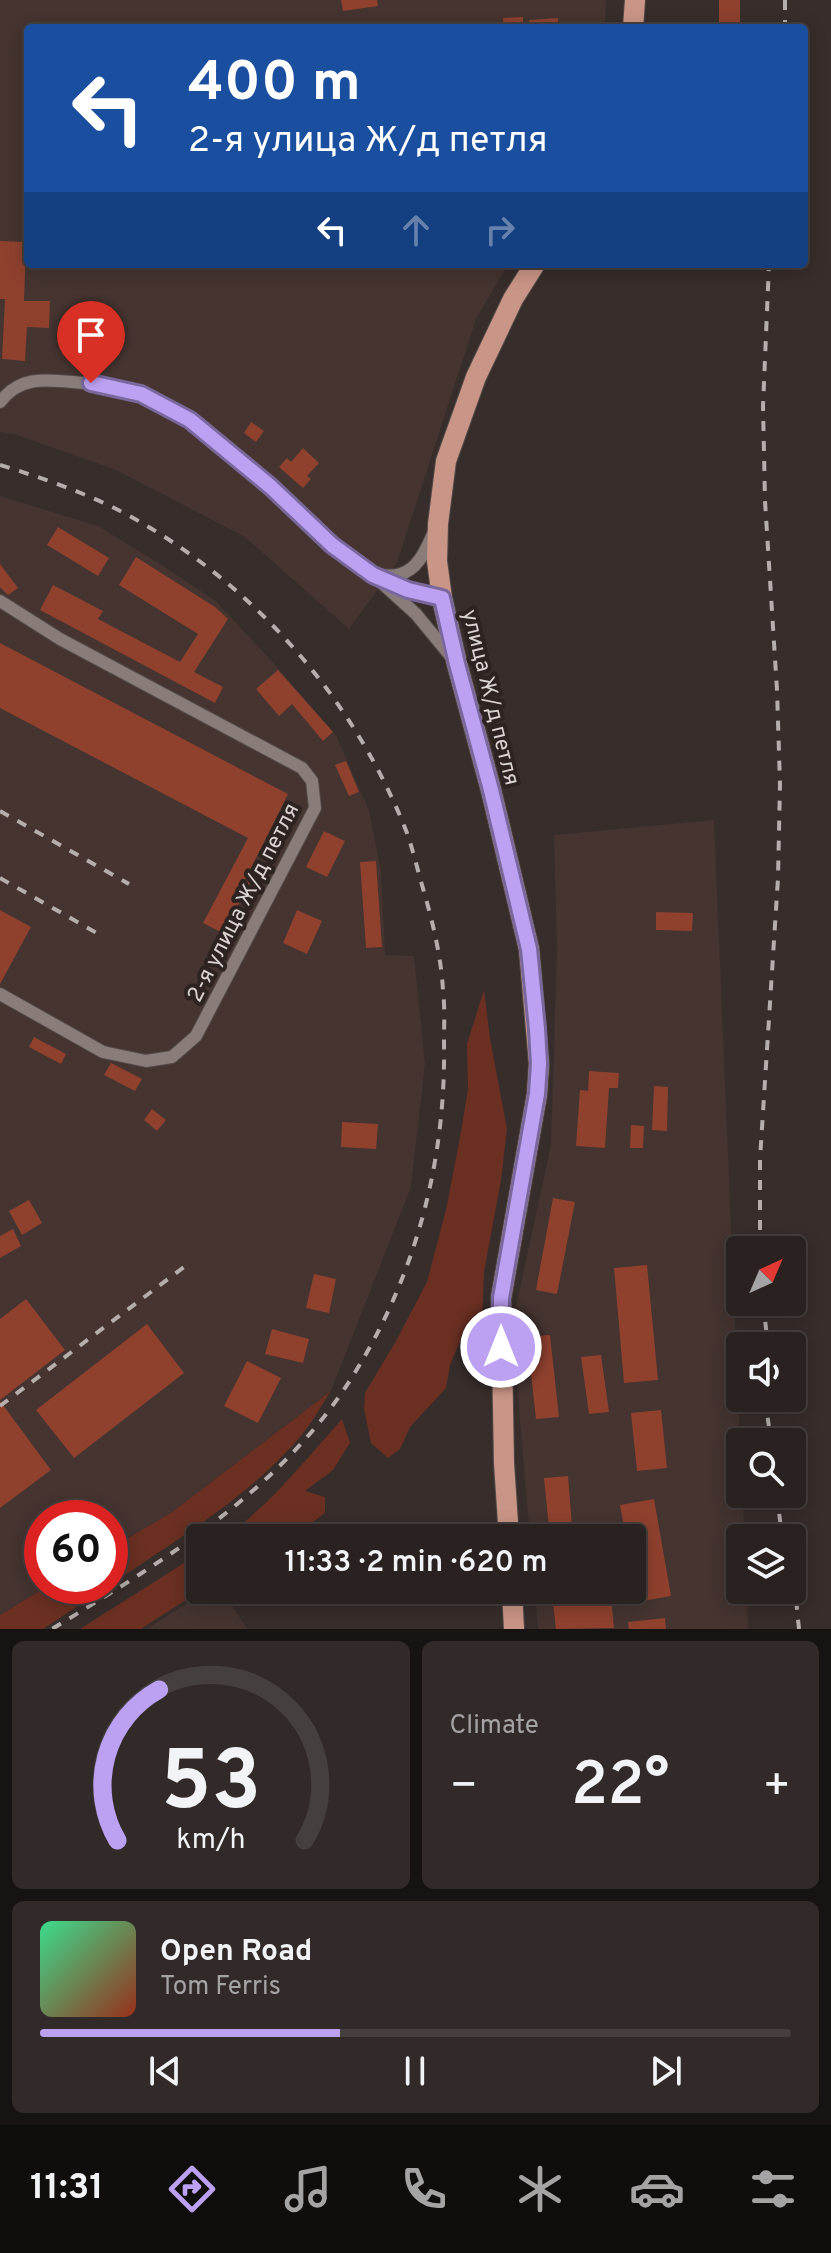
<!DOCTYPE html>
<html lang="en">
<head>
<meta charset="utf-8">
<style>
	:root { --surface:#292220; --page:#312a29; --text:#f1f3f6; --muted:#a5a4a5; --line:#453f3e; --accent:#bca0f2 }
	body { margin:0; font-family:Overpass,sans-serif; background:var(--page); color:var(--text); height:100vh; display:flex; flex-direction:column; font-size:30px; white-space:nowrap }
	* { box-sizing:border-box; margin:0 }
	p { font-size:26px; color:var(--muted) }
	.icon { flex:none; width:44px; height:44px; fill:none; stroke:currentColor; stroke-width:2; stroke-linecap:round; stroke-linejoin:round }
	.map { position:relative; height:1629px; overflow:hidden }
	.drawer { display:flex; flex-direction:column; gap:12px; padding:12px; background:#171312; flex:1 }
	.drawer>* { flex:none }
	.hud { position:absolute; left:24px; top:24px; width:784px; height:244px; border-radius:8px; box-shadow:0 4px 20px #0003,0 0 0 2px var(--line); background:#1a4fa0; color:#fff; overflow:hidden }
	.needle { width:52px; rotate:44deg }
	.buttons { position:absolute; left:726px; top:1236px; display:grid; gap:16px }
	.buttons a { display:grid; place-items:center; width:80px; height:80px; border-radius:8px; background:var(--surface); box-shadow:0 4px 20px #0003,0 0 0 2px var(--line); font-size:40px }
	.speed { position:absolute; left:24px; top:1500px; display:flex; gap:16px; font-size:40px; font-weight:700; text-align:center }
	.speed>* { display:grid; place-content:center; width:104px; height:104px; border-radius:50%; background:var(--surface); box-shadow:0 4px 20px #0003,0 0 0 2px var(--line); line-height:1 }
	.speed .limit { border:12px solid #d22; background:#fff; color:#111 }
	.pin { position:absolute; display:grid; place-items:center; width:68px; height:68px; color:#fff; margin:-82px -34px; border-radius:50% 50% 50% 0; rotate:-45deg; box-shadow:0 0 8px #0007 }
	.pin .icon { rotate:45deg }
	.me { position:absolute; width:88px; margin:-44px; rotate:0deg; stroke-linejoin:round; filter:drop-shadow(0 0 6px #0008) }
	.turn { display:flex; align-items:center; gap:28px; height:168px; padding:0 32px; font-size:36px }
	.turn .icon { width:104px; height:104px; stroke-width:2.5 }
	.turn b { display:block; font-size:56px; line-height:68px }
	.lanes { display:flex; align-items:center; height:76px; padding:0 32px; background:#0003; justify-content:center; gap:40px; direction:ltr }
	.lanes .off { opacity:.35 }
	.big { font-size:60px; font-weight:600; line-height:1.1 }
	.drawer .widget { flex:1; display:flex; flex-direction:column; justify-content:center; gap:12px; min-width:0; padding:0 28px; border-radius:12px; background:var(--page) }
	.drawer .dial { align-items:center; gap:0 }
	.dial svg { height:208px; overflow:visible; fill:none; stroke:var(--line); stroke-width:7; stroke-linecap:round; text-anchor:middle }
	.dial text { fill:var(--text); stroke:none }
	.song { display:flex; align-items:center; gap:24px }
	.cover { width:96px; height:96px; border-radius:12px; background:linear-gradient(135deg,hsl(150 70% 55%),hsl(10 70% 35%)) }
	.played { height:8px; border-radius:4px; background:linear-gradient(90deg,var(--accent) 40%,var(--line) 40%) }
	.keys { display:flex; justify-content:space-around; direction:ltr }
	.heat { display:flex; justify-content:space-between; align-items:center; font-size:44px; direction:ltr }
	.drawer .tiles { flex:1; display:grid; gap:12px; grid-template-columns:1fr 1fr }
	.widget:last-child { grid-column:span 2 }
	.trip { position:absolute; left:186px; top:1524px; width:460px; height:80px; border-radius:8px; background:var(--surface); box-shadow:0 4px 20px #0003,0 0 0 2px var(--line); font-weight:600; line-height:80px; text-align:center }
	.dock { display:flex; height:128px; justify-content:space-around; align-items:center; background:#100e0d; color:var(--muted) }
	.dock .icon { width:56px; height:56px }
	.dock .active { color:var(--accent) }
	.dock b { font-size:36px; color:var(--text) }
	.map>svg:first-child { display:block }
	.built { fill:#453430 }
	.green { fill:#6b3022 }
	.building { fill:#8f412e }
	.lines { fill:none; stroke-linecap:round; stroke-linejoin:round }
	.street-casing { stroke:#534a48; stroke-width:14 }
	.primary-casing { stroke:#534a48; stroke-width:22 }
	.street { stroke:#897c79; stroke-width:12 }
	.primary { stroke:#c99587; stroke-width:20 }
	.rail { stroke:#b5aeac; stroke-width:4; stroke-dasharray:10 10; stroke-linecap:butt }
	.route-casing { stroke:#7a689d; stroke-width:20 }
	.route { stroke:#bca0f2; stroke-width:14 }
	.labels { text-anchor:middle; stroke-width:8; stroke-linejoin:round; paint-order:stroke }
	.street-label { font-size:22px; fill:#dad4d2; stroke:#2d2321 }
</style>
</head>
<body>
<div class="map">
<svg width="831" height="1629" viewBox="0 0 831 1629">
	<rect width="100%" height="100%" fill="#372d2b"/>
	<g class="built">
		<polygon points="0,0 606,0 605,28 28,28 28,264 508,264 476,319 397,563 349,629 245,537 116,470 14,434 0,432"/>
		<polygon points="0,496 98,526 160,564 216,601 277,667 336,735 369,811 381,871 385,955 414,956 425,1063 411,1187 331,1391 172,1512 110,1549 110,1518 42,1518 42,1586 48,1586 0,1615"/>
		<polygon points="714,820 740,1442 740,1494 743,1494 744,1538 740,1538 740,1590 747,1590 748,1629 538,1629 535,1590 632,1590 632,1538 530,1538 519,1409 516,1306 551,1145 557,948 554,835"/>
		<polygon points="208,1590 222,1590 247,1629 147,1629"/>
	</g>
	<g class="green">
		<polygon points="484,990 490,1038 507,1129 501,1180 484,1272 482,1320 463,1334 450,1365 446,1388 410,1427 400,1449 388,1458 371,1443 364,1409 365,1393 396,1341 427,1282 446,1210 461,1132 468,1089 467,1044"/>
		<path d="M331 1391C322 1404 314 1420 304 1432 251 1497 178 1538 110 1585V1549L172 1512Z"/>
		<path d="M342 1419 350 1443 333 1470 305 1491 325 1497V1513L290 1538H223C266 1510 307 1458 342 1419Z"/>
		<polygon points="200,1553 201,1590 141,1629 80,1629"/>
		<polygon points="48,1586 108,1586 43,1629 0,1629 0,1615"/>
	</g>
	<g class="building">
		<polygon points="341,0 377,0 378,6 343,11"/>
		<rect x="719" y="0" width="21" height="28"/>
		<polygon points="523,17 523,28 504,28 503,18"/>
		<polygon points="558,18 558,28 529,28 529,20"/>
		<polygon points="0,241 26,242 24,301 50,301 49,328 27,327 25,361 2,359 5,299 0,299"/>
		<polygon points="251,422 264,431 256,442 244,433"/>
		<polygon points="303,448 319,463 307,476 311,479 303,488 279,467 287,458 291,462"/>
		<polygon points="58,527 109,558 98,576 47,545"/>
		<polygon points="136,557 215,607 228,619 194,672 223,687 215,703 40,610 53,585 103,611 98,619 180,662 198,634 119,585"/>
		<polygon points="0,564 18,588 8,595 0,587"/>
		<polygon points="0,643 288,794 245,880 250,883 223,933 203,923 248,838 0,708"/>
		<polygon points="278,670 333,732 323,741 292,704 279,716 256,689"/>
		<polygon points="346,761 359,792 349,796 335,765"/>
		<polygon points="324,831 345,841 327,877 306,867"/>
		<polygon points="376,861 382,947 366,948 360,862"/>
		<polygon points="0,910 31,927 0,984"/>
		<polygon points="297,910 322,921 307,954 283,943"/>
		<polygon points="656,912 693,913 692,931 656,930"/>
		<polygon points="34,1037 66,1054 61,1064 29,1047"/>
		<polygon points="111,1063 142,1079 135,1091 104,1075"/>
		<polygon points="589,1071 619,1073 618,1088 609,1088 605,1148 576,1146 580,1090 588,1091"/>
		<polygon points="654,1086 668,1087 667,1131 652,1130"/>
		<polygon points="152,1109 166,1120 157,1131 144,1120"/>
		<polygon points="342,1122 378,1124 376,1149 341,1147"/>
		<polygon points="631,1125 644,1126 643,1148 630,1148"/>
		<polygon points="553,1198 575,1202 557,1294 536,1290"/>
		<polygon points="29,1200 42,1223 22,1235 9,1211"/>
		<polygon points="13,1229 21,1246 0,1258 0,1236"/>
		<polygon points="647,1265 658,1380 624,1383 614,1268"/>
		<polygon points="314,1274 336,1279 329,1313 306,1308"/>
		<polygon points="26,1299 65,1350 0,1400 0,1319"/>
		<polygon points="147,1324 184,1373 74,1458 36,1410"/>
		<polygon points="272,1329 309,1339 303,1363 265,1354"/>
		<polygon points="550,1335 559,1417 536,1419 527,1337"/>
		<polygon points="601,1355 609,1412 589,1414 581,1357"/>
		<polygon points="247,1361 281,1378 258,1423 224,1406"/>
		<polygon points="0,1401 51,1470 0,1508"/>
		<polygon points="661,1410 667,1468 637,1471 631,1413"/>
		<polygon points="568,1476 573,1538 550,1538 544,1478"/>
		<polygon points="654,1499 671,1596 637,1602 632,1572 632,1538 626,1538 620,1505"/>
		<polygon points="611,1598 614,1628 556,1629 553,1603"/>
		<polygon points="665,1618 666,1629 629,1629 628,1622"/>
	</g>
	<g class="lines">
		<defs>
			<g id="street">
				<path d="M0 402C19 377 43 379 72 382 95 384 122 385 143 395 201 421 252 470 298 513 321 535 345 559 373 575 395 587 419 593 442 598"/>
				<path d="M433 534C426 549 418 570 400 574 392 577 381 575 373 575L416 614 453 659"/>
				<polyline points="0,601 60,639 302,768 312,781 315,808 196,1036 172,1057 146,1061 103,1052 0,994"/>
			</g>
			<g id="primary">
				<polyline points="633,28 635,0"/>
				<polyline points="509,1538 504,1463 501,1298 537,1094 539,1064 529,949 491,790 457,664 442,598 437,561 438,524 446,461 476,377 513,299 535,264"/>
				<polyline points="512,1590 514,1629"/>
			</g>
		</defs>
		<use href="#street" class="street-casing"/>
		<use href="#primary" class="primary-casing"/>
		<use href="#street" class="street"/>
		<use href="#primary" class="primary"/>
		<g class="rail">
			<polyline points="785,0 785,28"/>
			<path d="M0 465C49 480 98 497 142 523 262 593 357 705 407 833 413 850 417 868 422 885 432 919 441 955 443 990 445 1008 444 1026 444 1044 446 1160 416 1275 354 1374 283 1489 165 1560 52 1629"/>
			<polyline points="0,811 129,884"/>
			<polyline points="0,878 102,936"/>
			<polyline points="760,1250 760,1159 778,878 780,784 777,690 765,501 763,406 769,264"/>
			<polyline points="763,1302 768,1346"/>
			<polyline points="765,1398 771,1442"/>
			<polyline points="0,1406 188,1264"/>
			<polyline points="777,1494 782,1538"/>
			<polyline points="792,1560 799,1629"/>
		</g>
	</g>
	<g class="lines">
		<defs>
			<polyline id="route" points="91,383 141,394 190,420 271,487 332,545 373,575 408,590 442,598 457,664 491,790 529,949 537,1029 539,1064 537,1094 501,1298 501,1347"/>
		</defs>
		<use href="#route" class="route-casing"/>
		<use href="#route" class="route"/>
	</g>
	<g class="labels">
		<g class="street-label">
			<text transform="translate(492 697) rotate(76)" y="8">улица Ж/д петля</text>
			<text transform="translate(242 902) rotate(-63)" y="8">2-я улица Ж/д петля</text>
		</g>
	</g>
</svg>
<div class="buttons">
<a><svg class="needle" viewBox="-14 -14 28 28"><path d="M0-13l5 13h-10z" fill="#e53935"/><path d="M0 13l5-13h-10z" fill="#a5a4a5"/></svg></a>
<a><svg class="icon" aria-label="sound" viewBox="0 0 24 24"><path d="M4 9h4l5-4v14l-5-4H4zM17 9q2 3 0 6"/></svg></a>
<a><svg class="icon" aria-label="search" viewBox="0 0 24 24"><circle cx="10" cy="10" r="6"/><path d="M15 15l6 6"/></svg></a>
<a><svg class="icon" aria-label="layers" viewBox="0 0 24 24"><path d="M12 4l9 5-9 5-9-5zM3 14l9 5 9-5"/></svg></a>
</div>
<div class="speed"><div class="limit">60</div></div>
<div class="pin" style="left:91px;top:383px;background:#d93025"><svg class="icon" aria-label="arrive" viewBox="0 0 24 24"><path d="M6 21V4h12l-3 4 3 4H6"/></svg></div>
<svg class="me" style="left:501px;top:1347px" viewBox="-20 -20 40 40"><circle r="17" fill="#bca0f2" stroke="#fff" stroke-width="3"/><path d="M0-11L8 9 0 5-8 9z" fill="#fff"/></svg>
<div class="trip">11:33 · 2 min · 620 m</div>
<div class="hud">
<div class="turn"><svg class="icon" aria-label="left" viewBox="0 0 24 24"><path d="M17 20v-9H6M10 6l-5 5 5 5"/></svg><div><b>400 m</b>2-я улица Ж/д петля</div></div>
<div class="lanes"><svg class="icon" aria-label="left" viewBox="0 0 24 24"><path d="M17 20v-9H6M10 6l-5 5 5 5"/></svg><svg class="icon off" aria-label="ahead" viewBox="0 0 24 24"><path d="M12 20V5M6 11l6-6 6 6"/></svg><svg class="icon off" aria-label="right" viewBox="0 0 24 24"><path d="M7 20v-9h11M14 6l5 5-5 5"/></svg></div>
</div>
</div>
<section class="drawer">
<div class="tiles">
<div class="widget dial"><svg viewBox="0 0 100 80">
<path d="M14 69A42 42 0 1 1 86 69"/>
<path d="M14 69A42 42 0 0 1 30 11" stroke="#bca0f2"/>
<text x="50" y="56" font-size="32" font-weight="700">53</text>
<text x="50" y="72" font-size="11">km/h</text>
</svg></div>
<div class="widget"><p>Climate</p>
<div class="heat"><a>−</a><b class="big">22°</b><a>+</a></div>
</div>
<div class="widget">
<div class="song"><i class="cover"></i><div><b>Open Road</b><p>Tom Ferris</p></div></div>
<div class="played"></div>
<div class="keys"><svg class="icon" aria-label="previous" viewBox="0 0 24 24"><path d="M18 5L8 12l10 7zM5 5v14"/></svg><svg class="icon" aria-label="pause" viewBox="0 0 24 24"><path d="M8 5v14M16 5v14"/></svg><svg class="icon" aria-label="next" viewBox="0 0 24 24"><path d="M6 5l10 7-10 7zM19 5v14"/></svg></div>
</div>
</div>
</section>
<nav class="dock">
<b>11:31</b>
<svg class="icon active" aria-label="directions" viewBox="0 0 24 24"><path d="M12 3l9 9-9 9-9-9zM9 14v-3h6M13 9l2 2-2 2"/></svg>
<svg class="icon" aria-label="music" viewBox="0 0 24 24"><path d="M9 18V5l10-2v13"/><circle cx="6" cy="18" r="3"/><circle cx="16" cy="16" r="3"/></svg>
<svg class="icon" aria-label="phone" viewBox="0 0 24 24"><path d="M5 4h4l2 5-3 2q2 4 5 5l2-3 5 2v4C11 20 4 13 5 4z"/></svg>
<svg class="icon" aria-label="climate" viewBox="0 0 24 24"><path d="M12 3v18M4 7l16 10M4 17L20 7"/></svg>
<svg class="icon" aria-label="car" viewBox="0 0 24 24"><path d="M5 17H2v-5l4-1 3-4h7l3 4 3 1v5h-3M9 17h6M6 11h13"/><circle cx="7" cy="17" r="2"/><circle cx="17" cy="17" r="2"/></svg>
<svg class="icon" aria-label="filters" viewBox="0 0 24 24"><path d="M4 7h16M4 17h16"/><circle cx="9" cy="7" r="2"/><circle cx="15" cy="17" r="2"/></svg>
</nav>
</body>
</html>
